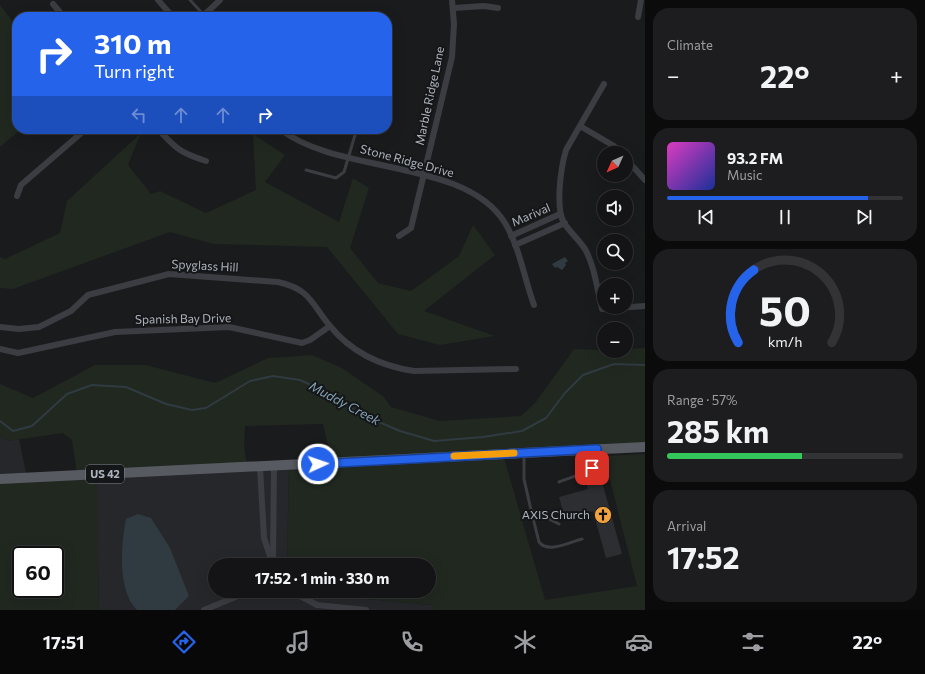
<!DOCTYPE html>
<html lang="en">
<head>
<meta charset="utf-8">
<style>
	:root { --surface:#141416; --page:#1d1d1f; --text:#f1f3f6; --muted:#9d9ea1; --line:#333335; --accent:#2563eb }
	body { margin:0; font-family:Commissioner,sans-serif; background:var(--page); color:var(--text); height:100vh; display:flex; flex-direction:column; font-size:15px; white-space:nowrap }
	* { box-sizing:border-box; margin:0 }
	p { font-size:13px; color:var(--muted) }
	.icon { flex:none; width:22px; height:22px; fill:none; stroke:currentColor; stroke-width:2; stroke-linecap:round; stroke-linejoin:round }
	.map { position:relative; flex:1; overflow:hidden }
	.sheet { display:flex; flex-direction:column; gap:8px; padding:8px; background:#0b0b0c; width:280px }
	.sheet>* { flex:none }
	.banner { position:absolute; left:12px; top:12px; width:380px; height:122px; border-radius:16px; box-shadow:0 4px 16px #0002,0 0 0 1px var(--line); background:#2563eb; color:#fff; overflow:hidden }
	.needle { width:26px; rotate:225deg }
	.buttons { position:absolute; left:597px; top:146px; display:grid; gap:8px }
	.buttons a { display:grid; place-items:center; width:36px; height:36px; border-radius:50%; background:var(--surface); box-shadow:0 4px 16px #0002,0 0 0 1px var(--line); font-size:20px }
	.speed { position:absolute; left:12px; top:546px; display:flex; gap:8px; font-size:20px; font-weight:700; text-align:center }
	.speed>* { display:grid; place-content:center; width:52px; height:52px; border-radius:50%; background:var(--surface); box-shadow:0 4px 16px #0002,0 0 0 1px var(--line); line-height:1 }
	.speed .limit { border:2px solid #111; border-radius:6px; background:#fff; color:#111 }
	.pin { position:absolute; display:grid; place-items:center; width:34px; height:34px; color:#fff; margin:-17px; border-radius:8px; box-shadow:0 2px 6px #0006 }
	.me { position:absolute; width:44px; margin:-22px; rotate:87deg; stroke-linejoin:round; filter:drop-shadow(0 0 3px #0008) }
	.turn { display:flex; align-items:center; gap:14px; height:84px; padding:0 16px; font-size:18px }
	.turn .icon { width:52px; height:52px; stroke-width:2.5 }
	.turn b { display:block; font-size:28px; line-height:34px }
	.lanes { display:flex; align-items:center; height:38px; padding:0 16px; background:#0003; justify-content:center; gap:20px; direction:ltr }
	.lanes .off { opacity:.35 }
	.big { font-size:30px; font-weight:700; line-height:1.1 }
	.sheet .tile { flex:1; display:flex; flex-direction:column; justify-content:center; gap:6px; min-width:0; padding:0 14px; border-radius:16px; background:var(--page) }
	.sheet .dial { align-items:center; gap:0 }
	.dial svg { height:104px; overflow:visible; fill:none; stroke:var(--line); stroke-width:7; stroke-linecap:round; text-anchor:middle }
	.dial text { fill:var(--text); stroke:none }
	.song { display:flex; align-items:center; gap:12px }
	.cover { width:48px; height:48px; border-radius:6px; background:linear-gradient(135deg,hsl(310 70% 55%),hsl(230 70% 35%)) }
	.played { height:4px; border-radius:2px; background:linear-gradient(90deg,var(--accent) 85%,var(--line) 85%) }
	.keys { display:flex; justify-content:space-around; direction:ltr }
	.heat { display:flex; justify-content:space-between; align-items:center; font-size:22px; direction:ltr }
	.charge { height:6px; border-radius:3px; background:linear-gradient(90deg,#34c759 57%,var(--line) 0) }
	.trip { position:absolute; left:208px; top:558px; width:228px; height:40px; border-radius:20px; background:var(--surface); box-shadow:0 4px 16px #0002,0 0 0 1px var(--line); font-weight:700; line-height:40px; text-align:center }
	.tabs { display:flex; height:64px; justify-content:space-around; align-items:center; background:#080809; color:var(--muted) }
	.tabs .icon { width:28px; height:28px }
	.tabs .selected { color:var(--accent) }
	.tabs b { font-size:18px; color:var(--text) }
	main { display:flex; flex:1; min-height:0 }
	.map>svg:first-child { display:block }
	.built { fill:#26272a }
	.green { fill:#202820; fill-rule:evenodd }
	.water { fill:#303b41 }
	.lines { fill:none; stroke-linecap:round; stroke-linejoin:round }
	.stream { stroke:#303b41; stroke-width:2 }
	.building { fill:#2d2e31 }
	.service { stroke:#3b3d42; stroke-width:3 }
	.minor { stroke:#3b3d42; stroke-width:6 }
	.primary { stroke:#575a61; stroke-width:10 }
	.route-casing { stroke:#184099; stroke-width:10 }
	.route { stroke:#2563eb; stroke-width:7 }
	.slow { stroke:#f59e0b; stroke-width:7 }
	.labels { text-anchor:middle; stroke-width:4; stroke-linejoin:round; paint-order:stroke }
	.shield { fill:#151618; stroke:#7f848b; stroke-width:1 }
	.shield-label { font-size:11px; font-weight:bold; fill:#adb3bc }
	.street-label { font-size:12px; fill:#adb3bc; stroke:#151618 }
	.poi-label { font-size:12px; fill:#adb3bc; stroke:#151618; text-anchor:end }
	.water-label { font-size:13px; font-style:italic; fill:#85a4b6; stroke:#151618 }
</style>
</head>
<body>
<main>
<div class="map">
<svg width="645" height="610" viewBox="0 0 645 610">
	<rect width="100%" height="100%" fill="#1a1b1d"/>
	<g class="built">
		<polygon points="0,436 8,441 19,439 27,478 0,479"/>
		<polygon points="289,465 287,565 215,565 215,591 307,591 310,594 433,605 433,610 99,610 96,474"/>
	</g>
	<g class="green">
		<polygon points="0,5 17,27 17,129 21,129 0,147"/>
		<polygon points="141,133 128,165 151,194 160,191 206,213 256,190 253,134 285,155 265,182 339,222 353,178 369,188 350,248 378,283 411,291 459,256 473,225 495,255 424,311 495,336 440,345 398,334 327,247 214,244 170,232 13,289 0,288 0,257 5,259 60,233 67,201"/>
		<path d="M645 348V447L503 454 545 600 637 586 604 456 645 454V610H433V605L310 594 307 591H429V565H287L289 465 332 463 323 424 245 426 244 447 247 467 97 474 99 610H0V479L77 475 72 440 63 433 8 441 0 436V384L33 398 95 365H146L215 383 268 358 312 355 342 368 384 397 391 407 440 421 521 416 535 403 574 349 626 351V349ZM21 555H55V589H21Z"/>
	</g>
	<g class="water">
		<polygon points="565,257 568,261 565,263 566,265 562,270 557,267 555,268 552,264"/>
		<path d="M138 514 151 518 170 548 189 596 175 610H137C117 591 121 544 126 519Z"/>
	</g>
	<g class="lines">
		<polyline class="stream" points="0,421 13,431 32,426 67,394 92,385 126,387 166,404 192,410 206,408 250,381 273,376 300,380 331,394 358,413 400,431 434,441 483,437 522,431 546,418 565,393 583,375 614,364 645,365"/>
	</g>
	<polygon class="building" points="601,478 622,554 606,558 593,511 565,519 559,497 588,489 586,483"/>
	<g class="lines">
		<g class="service">
			<polyline points="190,0 204,15"/>
			<polyline points="306,170 336,178 344,172 355,135"/>
			<polyline points="524,455 524,479 531,510 559,524"/>
			<path d="M559 482C576 475 597 473 597 451"/>
			<path d="M531 510 539 542C548 554 570 542 582 539"/>
		</g>
		<g class="minor">
			<polyline points="158,0 173,17"/>
			<polyline points="53,4 64,17"/>
			<polyline points="454,8 484,6 498,8"/>
			<polyline points="202,17 220,0"/>
			<polyline points="349,17 351,15"/>
			<polyline points="638,17 641,0"/>
			<path d="M604 84 566 150C561 167 555 207 564 223 570 232 579 240 585 249 595 267 597 290 602 309L645 306"/>
			<polyline points="580,126 614,146 621,153"/>
			<path d="M158 129C176 149 181 153 206 161"/>
			<path d="M280 129C338 175 465 158 505 223 520 248 524 278 534 305"/>
			<polyline points="626,159 645,180"/>
			<polyline points="17,196 21,185 86,129"/>
			<polyline points="399,236 411,228 452,57 454,24 452,0"/>
			<polyline points="511,236 560,214"/>
			<polyline points="515,245 565,223"/>
			<path d="M0 327 19 329 39 327 71 311 88 295 169 274 278 282C310 289 311 303 330 326 352 353 380 366 414 371L516 369"/>
			<polyline points="0,349 18,353 115,332 229,327 302,343 310,340 330,326"/>
			<polyline points="260,467 264,538 273,565"/>
			<polyline points="273,561 274,466"/>
			<polyline points="291,591 317,605 366,610"/>
			<polyline points="204,610 250,591"/>
		</g>
		<polyline class="primary" points="0,479 645,447"/>
	</g>
	<g class="lines">
		<defs>
			<polyline id="route" points="318,464 597,449 596,461 592,468"/>
		</defs>
		<use href="#route" class="route-casing"/>
		<use href="#route" class="route"/>
		<polyline class="slow" points="454,456 514,453"/>
	</g>
	<defs>
		<symbol id="church-disc" viewBox="-11 -11 22 22"><circle r="9.5" fill="#f0a33f" stroke="#151618"/><path d="M-1.2-6h2.4v3.5h3.3v2.4h-3.3V6h-2.4V-.1h-3.3v-2.4h3.3Z" fill="#111"/></symbol>
	</defs>
	<g fill-rule="evenodd">
		<use href="#church-disc" x="593" y="505" width="20" height="20"/>
	</g>
	<g class="labels">
		<rect class="shield" x="86" y="465" width="38" height="18" rx="3"/>
		<g class="shield-label">
			<text x="105" y="478">US 42</text>
		</g>
		<g class="street-label">
			<text transform="translate(430 96) rotate(-78)" y="4">Marble Ridge Lane</text>
			<text transform="translate(407 161) rotate(15)" y="4">Stone Ridge Drive</text>
			<text transform="translate(531 215) rotate(-23)" y="4">Marival</text>
			<text transform="translate(205 266) rotate(3)" y="4">Spyglass Hill</text>
			<text transform="translate(183 319) rotate(-1)" y="4">Spanish Bay Drive</text>
		</g>
		<g class="poi-label">
			<text x="590" y="519">AXIS Church</text>
		</g>
		<g class="water-label">
			<text transform="translate(345 403) rotate(28)" y="5">Muddy Creek</text>
		</g>
	</g>
</svg>
<div class="buttons">
<a><svg class="needle" viewBox="-14 -14 28 28"><path d="M0-13l5 13h-10z" fill="#e53935"/><path d="M0 13l5-13h-10z" fill="#9d9ea1"/></svg></a>
<a><svg class="icon" aria-label="sound" viewBox="0 0 24 24"><path d="M4 9h4l5-4v14l-5-4H4zM17 9q2 3 0 6"/></svg></a>
<a><svg class="icon" aria-label="search" viewBox="0 0 24 24"><circle cx="10" cy="10" r="6"/><path d="M15 15l6 6"/></svg></a>
<a>+</a>
<a>−</a>
</div>
<div class="speed"><div class="limit">60</div></div>
<div class="pin" style="left:592px;top:468px;background:#d93025"><svg class="icon" aria-label="arrive" viewBox="0 0 24 24"><path d="M6 21V4h12l-3 4 3 4H6"/></svg></div>
<svg class="me" style="left:318px;top:464px" viewBox="-20 -20 40 40"><circle r="17" fill="#2563eb" stroke="#fff" stroke-width="3"/><path d="M0-11L8 9 0 5-8 9z" fill="#fff"/></svg>
<div class="trip">17:52 · 1 min · 330 m</div>
<div class="banner">
<div class="turn"><svg class="icon" aria-label="right" viewBox="0 0 24 24"><path d="M7 20v-9h11M14 6l5 5-5 5"/></svg><div><b>310 m</b>Turn right</div></div>
<div class="lanes"><svg class="icon off" aria-label="left" viewBox="0 0 24 24"><path d="M17 20v-9H6M10 6l-5 5 5 5"/></svg><svg class="icon off" aria-label="ahead" viewBox="0 0 24 24"><path d="M12 20V5M6 11l6-6 6 6"/></svg><svg class="icon off" aria-label="ahead" viewBox="0 0 24 24"><path d="M12 20V5M6 11l6-6 6 6"/></svg><svg class="icon" aria-label="right" viewBox="0 0 24 24"><path d="M7 20v-9h11M14 6l5 5-5 5"/></svg></div>
</div>
</div>
<section class="sheet">
<div class="tile"><p>Climate</p>
<div class="heat"><a>−</a><b class="big">22°</b><a>+</a></div>
</div>
<div class="tile">
<div class="song"><i class="cover"></i><div><b>93.2 FM</b><p>Music</p></div></div>
<div class="played"></div>
<div class="keys"><svg class="icon" aria-label="previous" viewBox="0 0 24 24"><path d="M18 5L8 12l10 7zM5 5v14"/></svg><svg class="icon" aria-label="pause" viewBox="0 0 24 24"><path d="M8 5v14M16 5v14"/></svg><svg class="icon" aria-label="next" viewBox="0 0 24 24"><path d="M6 5l10 7-10 7zM19 5v14"/></svg></div>
</div>
<div class="tile dial"><svg viewBox="0 0 100 80">
<path d="M14 69A42 42 0 1 1 86 69"/>
<path d="M14 69A42 42 0 0 1 26 13" stroke="#2563eb"/>
<text x="50" y="56" font-size="32" font-weight="700">50</text>
<text x="50" y="72" font-size="11">km/h</text>
</svg></div>
<div class="tile"><p>Range · 57%</p><b class="big">285 km</b><div class="charge"></div></div>
<div class="tile"><p>Arrival</p><b class="big">17:52</b></div>
</section>
</main>
<nav class="tabs">
<b>17:51</b>
<svg class="icon selected" aria-label="directions" viewBox="0 0 24 24"><path d="M12 3l9 9-9 9-9-9zM9 14v-3h6M13 9l2 2-2 2"/></svg>
<svg class="icon" aria-label="music" viewBox="0 0 24 24"><path d="M9 18V5l10-2v13"/><circle cx="6" cy="18" r="3"/><circle cx="16" cy="16" r="3"/></svg>
<svg class="icon" aria-label="phone" viewBox="0 0 24 24"><path d="M5 4h4l2 5-3 2q2 4 5 5l2-3 5 2v4C11 20 4 13 5 4z"/></svg>
<svg class="icon" aria-label="climate" viewBox="0 0 24 24"><path d="M12 3v18M4 7l16 10M4 17L20 7"/></svg>
<svg class="icon" aria-label="car" viewBox="0 0 24 24"><path d="M5 17H2v-5l4-1 3-4h7l3 4 3 1v5h-3M9 17h6M6 11h13"/><circle cx="7" cy="17" r="2"/><circle cx="17" cy="17" r="2"/></svg>
<svg class="icon" aria-label="filters" viewBox="0 0 24 24"><path d="M4 7h16M4 17h16"/><circle cx="9" cy="7" r="2"/><circle cx="15" cy="17" r="2"/></svg>
<b>22°</b>
</nav>
</body>
</html>
